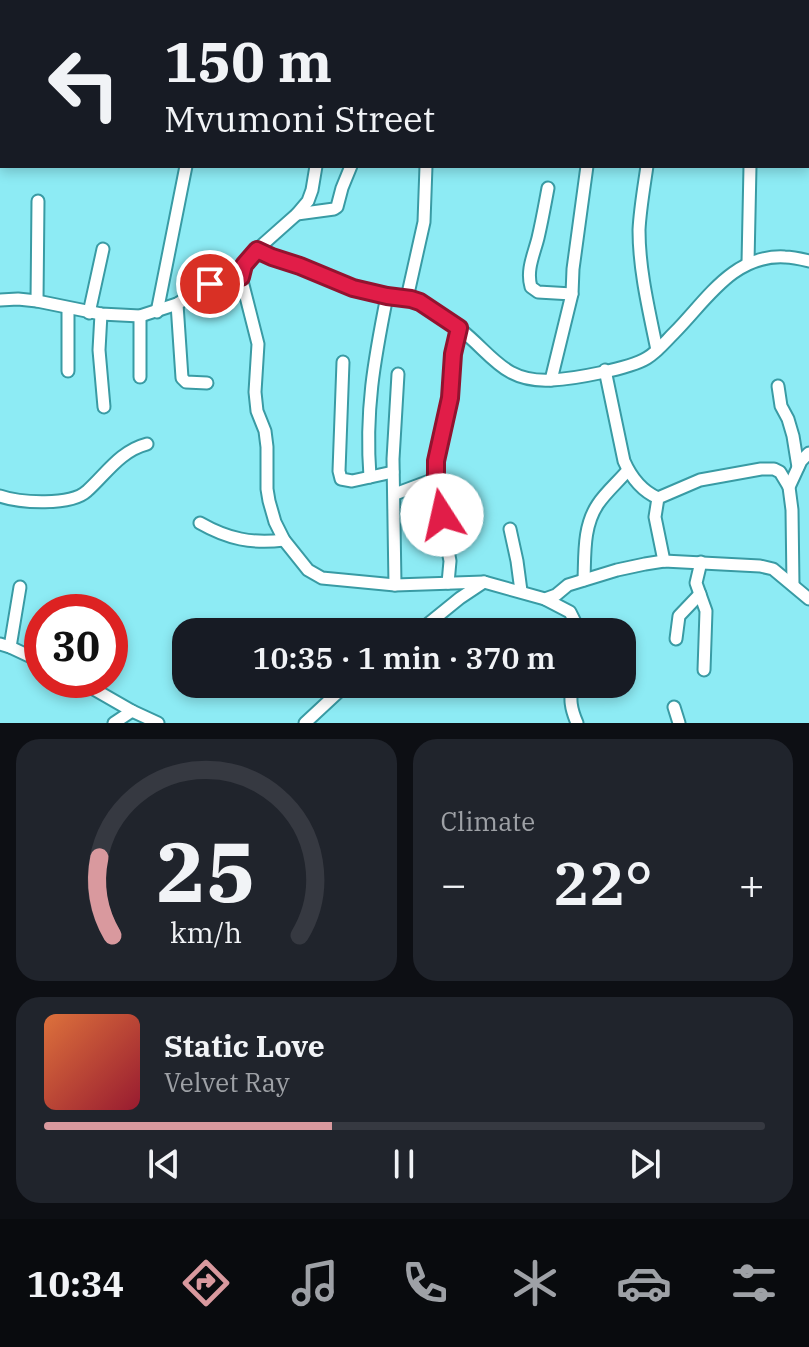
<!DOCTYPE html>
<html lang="en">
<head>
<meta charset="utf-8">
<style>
	:root { --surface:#171b24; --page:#20242c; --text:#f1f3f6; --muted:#9ea1a6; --line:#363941; --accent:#d9999e }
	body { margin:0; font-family:"IBM Plex Serif",serif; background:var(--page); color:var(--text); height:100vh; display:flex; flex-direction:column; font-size:30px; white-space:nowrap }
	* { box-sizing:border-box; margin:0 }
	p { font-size:26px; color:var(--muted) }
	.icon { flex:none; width:44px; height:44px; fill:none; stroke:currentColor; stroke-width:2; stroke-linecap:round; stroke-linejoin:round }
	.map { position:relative; height:723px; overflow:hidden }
	.drawer { display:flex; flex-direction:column; gap:16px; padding:16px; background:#0d0f14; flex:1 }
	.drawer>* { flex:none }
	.guide { position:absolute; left:0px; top:0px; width:810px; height:168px; box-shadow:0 4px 12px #0003; background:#171b24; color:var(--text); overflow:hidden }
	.speed { position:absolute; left:24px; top:594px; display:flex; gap:16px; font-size:40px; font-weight:700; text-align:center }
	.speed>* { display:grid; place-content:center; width:104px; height:104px; border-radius:50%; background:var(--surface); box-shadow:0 4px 12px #0003; line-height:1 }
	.speed .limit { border:12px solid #d22; background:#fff; color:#111 }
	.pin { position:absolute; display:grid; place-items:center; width:68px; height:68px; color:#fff; margin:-34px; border:4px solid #fff; border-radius:50%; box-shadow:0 2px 8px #0007 }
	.me { position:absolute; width:88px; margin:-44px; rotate:350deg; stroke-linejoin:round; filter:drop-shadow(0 0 6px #0008) }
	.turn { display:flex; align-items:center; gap:28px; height:168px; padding:0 32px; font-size:36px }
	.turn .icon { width:104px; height:104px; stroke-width:2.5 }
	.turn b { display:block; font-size:56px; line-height:68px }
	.big { font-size:60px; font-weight:600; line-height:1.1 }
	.drawer .card { flex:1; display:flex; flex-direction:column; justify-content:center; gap:12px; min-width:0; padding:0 28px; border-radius:24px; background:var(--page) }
	.drawer .dial { align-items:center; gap:0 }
	.dial svg { height:208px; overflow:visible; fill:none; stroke:var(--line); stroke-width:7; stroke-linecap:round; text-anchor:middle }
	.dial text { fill:var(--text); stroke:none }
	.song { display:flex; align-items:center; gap:24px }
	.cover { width:96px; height:96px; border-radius:12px; background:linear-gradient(135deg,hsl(20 70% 55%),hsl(350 70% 35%)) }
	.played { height:8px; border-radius:4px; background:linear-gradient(90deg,var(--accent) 40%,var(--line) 40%) }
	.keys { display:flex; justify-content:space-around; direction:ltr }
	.heat { display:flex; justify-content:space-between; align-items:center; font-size:44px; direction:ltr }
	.drawer .tiles { flex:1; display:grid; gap:16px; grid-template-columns:1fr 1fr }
	.card:last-child { grid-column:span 2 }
	.trip { position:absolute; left:172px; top:618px; width:464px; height:80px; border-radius:24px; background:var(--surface); box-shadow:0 4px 12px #0003; font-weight:600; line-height:80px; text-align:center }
	.menu { display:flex; height:128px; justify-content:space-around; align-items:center; background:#090b0e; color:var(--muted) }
	.menu .icon { width:56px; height:56px }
	.menu .on { color:var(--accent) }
	.menu b { font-size:36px; color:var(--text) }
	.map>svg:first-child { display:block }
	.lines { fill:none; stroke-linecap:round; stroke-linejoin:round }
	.stream { stroke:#048892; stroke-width:3 }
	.minor-casing { stroke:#399ba4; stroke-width:15 }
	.minor { stroke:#fff; stroke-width:11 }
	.route-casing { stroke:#92132f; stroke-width:20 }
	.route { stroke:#e11d48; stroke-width:14 }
</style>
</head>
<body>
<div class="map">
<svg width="809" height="723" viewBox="0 0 809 723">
	<rect width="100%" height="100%" fill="#8debf4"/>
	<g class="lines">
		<polyline class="stream" points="566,2 578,0"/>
		<defs>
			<g id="minor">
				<polyline points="360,0 360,2"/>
				<polyline points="202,2 205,0"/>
				<polyline points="216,2 216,0"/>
				<polyline points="428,2 429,0"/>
				<polyline points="469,2 469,0"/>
				<polyline points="808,85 809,85"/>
				<polyline points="0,119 2,118"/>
				<polyline points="316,166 312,190 308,201 297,214 252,254 244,265 241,277 258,344 255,392 257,411 265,431 267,447 267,489 269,501 275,522 284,540 308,570 322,578 395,585 484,582 545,599 556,595 568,585 617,570 645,564 664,561 760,566 773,569 809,599"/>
				<path d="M647 166C644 187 640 209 639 230 639 270 649 311 657 350"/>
				<path d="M548 188C545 204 542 221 538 238 534 254 526 270 531 287L538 292 572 294"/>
				<polyline points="297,214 334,209 337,207 342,188 351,166"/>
				<path d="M257 250C275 259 295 264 314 272 331 278 348 287 365 291 383 296 403 294 419 302 433 309 448 319 460 329 493 355 504 383 552 380 573 379 629 369 647 358 657 352 665 342 674 333 706 301 733 254 785 257 793 257 801 259 809 261"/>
				<polyline points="748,263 750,166"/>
				<polyline points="407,298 424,222 426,166"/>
				<polyline points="0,300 18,299 37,301 101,314 140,316 177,304 210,284 241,277"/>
				<polyline points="37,301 38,201"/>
				<polyline points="177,304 182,378 186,382 207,383"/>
				<polyline points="157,312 186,166"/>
				<polyline points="89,313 103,249"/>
				<polyline points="101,314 99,350 104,407"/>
				<polyline points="343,362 339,471 341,479 352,481 393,472"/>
				<path d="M605 370 624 461C631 477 642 491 658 498"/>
				<polyline points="68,371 68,309"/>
				<polyline points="140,377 140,316"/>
				<polyline points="551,380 572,294 573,269 587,166"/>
				<polyline points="778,386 781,406 788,419 793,436 798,467"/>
				<path d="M370 477C365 411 374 361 387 296"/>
				<polyline points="395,494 435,479"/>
				<path d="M0 496C20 503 71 506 87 491 106 474 120 451 147 444"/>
				<path d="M200 523C228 539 252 544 284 540"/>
				<polyline points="510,529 517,561 521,591"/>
				<polyline points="664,561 655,517 658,498 700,480 761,469 774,469 780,472 789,487"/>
				<polyline points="701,562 696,583 706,611 704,670"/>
				<path d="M584 580C585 554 583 526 598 504 606 492 619 481 628 470"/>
				<polyline points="448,583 450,561 436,486 436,461 450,398 453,354 459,328"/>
				<polyline points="395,585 393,459 398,374"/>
				<polyline points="793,585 792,510 789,487 801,461 809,453"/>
				<polyline points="545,599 570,612 580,632"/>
				<polyline points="418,632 460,598 484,582"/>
				<polyline points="676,639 679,616 700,594"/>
				<polyline points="0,644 10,647 42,662"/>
				<polyline points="10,647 20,587"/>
				<polyline points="78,680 132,711 158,723"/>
				<path d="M573 684C569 699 571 709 577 723"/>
				<polyline points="674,707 679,723"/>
				<polyline points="114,723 132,711"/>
				<polyline points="305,723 347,684"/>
			</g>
		</defs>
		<use href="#minor" class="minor-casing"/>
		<use href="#minor" class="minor"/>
	</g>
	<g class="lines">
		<defs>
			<polyline id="route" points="210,284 241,277 244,265 257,250 272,257 300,266 353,288 387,296 411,299 420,302 459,328 453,354 450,398 436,461 436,486 442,515"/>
		</defs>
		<use href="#route" class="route-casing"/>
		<use href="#route" class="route"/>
	</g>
</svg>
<div class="speed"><div class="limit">30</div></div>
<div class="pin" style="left:210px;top:284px;background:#d93025"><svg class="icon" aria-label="arrive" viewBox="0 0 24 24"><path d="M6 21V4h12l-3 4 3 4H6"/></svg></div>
<svg class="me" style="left:442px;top:515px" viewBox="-20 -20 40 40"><circle r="19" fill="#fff"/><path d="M0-13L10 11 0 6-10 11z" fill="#e11d48"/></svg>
<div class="trip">10:35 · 1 min · 370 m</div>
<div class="guide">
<div class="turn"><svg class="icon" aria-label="left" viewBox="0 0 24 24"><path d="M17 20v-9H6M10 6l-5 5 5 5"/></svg><div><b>150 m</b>Mvumoni Street</div></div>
</div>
</div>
<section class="drawer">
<div class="tiles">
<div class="card dial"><svg viewBox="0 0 100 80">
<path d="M14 69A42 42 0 1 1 86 69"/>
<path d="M14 69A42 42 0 0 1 9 39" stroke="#d9999e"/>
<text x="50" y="56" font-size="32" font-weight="700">25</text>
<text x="50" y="72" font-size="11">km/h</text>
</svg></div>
<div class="card"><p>Climate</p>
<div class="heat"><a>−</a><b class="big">22°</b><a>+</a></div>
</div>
<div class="card">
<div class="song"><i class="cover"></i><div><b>Static Love</b><p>Velvet Ray</p></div></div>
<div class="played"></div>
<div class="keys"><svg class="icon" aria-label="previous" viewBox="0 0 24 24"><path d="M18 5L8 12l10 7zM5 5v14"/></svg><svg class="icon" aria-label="pause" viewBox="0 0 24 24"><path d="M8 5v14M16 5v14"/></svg><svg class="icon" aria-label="next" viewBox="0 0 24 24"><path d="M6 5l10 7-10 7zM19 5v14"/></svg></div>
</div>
</div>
</section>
<nav class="menu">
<b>10:34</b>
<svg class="icon on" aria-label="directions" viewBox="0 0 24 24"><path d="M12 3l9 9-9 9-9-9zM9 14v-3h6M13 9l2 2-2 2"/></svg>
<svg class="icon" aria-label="music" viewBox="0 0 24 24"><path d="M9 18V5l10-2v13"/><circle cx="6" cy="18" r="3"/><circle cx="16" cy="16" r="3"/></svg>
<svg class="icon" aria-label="phone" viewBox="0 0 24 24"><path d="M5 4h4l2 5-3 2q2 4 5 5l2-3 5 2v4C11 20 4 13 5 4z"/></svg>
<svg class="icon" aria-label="climate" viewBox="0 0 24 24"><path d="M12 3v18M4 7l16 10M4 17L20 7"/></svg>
<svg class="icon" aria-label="car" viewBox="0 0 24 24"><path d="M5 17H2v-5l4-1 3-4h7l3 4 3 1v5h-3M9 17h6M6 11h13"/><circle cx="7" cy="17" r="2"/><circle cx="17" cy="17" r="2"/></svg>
<svg class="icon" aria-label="filters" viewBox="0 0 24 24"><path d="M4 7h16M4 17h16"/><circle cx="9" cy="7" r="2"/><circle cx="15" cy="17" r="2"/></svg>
</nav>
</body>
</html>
